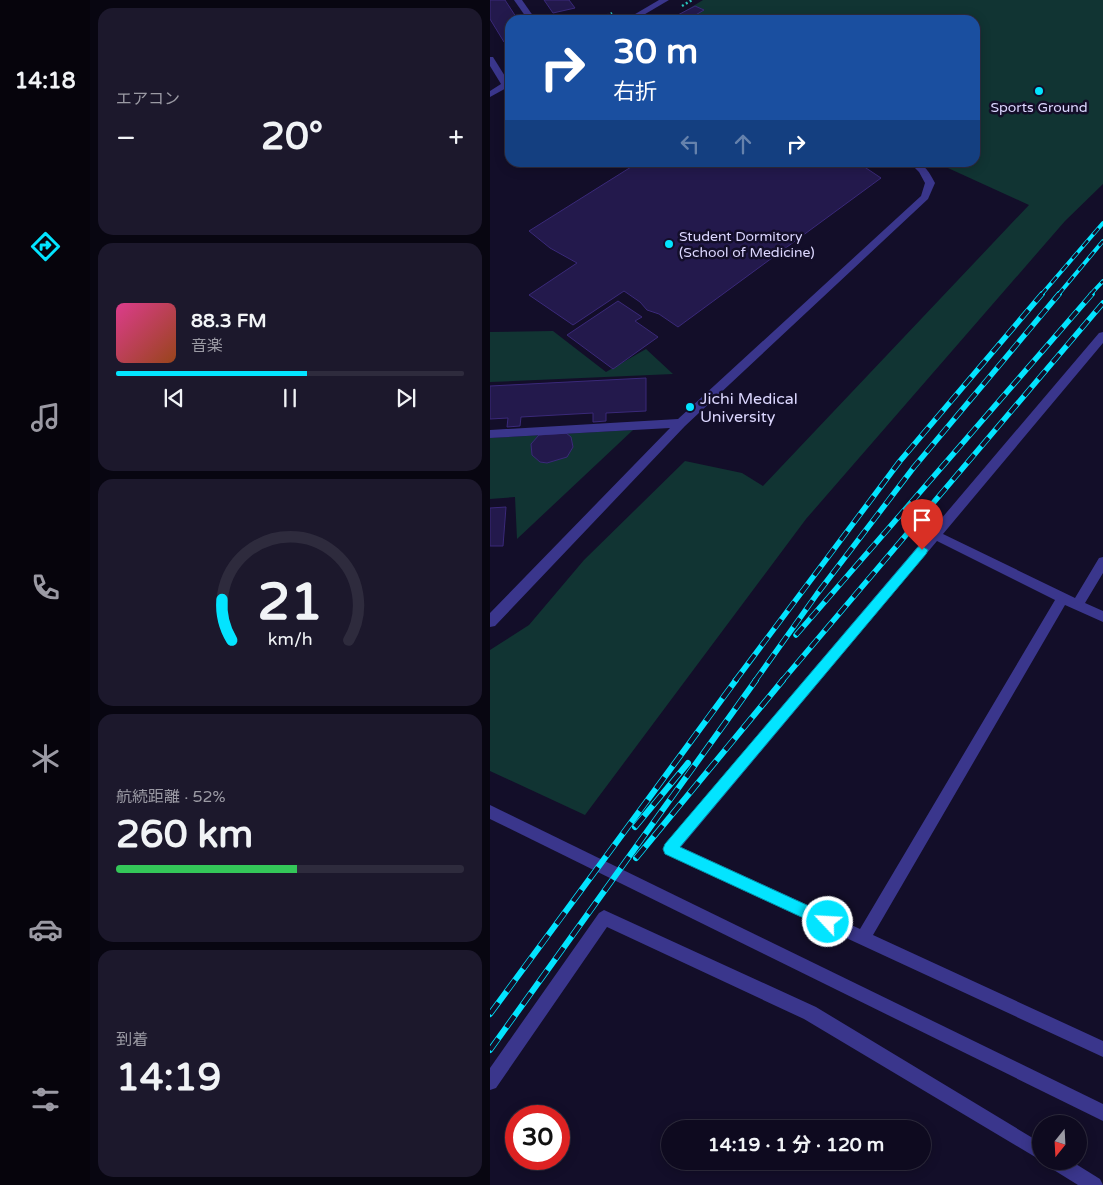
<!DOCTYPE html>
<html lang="ja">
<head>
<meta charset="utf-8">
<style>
	:root { --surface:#0e0a1f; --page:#1c182c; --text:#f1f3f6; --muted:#9b9aa4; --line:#2e2b3d; --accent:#03e4ff }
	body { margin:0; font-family:"Varela Round","Noto Sans JP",sans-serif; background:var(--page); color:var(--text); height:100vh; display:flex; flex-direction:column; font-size:19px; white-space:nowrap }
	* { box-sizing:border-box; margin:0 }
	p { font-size:16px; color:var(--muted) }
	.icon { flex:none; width:28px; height:28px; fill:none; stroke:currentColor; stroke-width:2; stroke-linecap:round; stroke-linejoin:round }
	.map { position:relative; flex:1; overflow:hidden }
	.panel { display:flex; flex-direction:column; gap:8px; padding:8px; background:#080611; width:400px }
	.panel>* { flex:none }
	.guide { position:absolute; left:15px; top:15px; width:475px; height:152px; border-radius:15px; box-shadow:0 2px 12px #0003,0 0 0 1px var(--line); background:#1a4fa0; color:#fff; overflow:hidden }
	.needle { width:32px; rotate:198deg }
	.buttons { position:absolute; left:542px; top:1115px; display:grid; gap:10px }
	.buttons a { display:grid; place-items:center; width:55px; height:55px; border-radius:50%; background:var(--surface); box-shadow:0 2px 12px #0003,0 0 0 1px var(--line); font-size:25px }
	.speed { position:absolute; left:15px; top:1105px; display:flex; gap:10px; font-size:25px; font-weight:700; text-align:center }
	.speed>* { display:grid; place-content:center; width:65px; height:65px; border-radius:50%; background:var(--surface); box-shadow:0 2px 12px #0003,0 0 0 1px var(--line); line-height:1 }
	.speed .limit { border:8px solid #d22; background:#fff; color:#111 }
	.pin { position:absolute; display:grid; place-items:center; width:42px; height:42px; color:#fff; margin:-51px -21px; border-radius:50% 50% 50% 0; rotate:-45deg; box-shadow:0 0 5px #0007 }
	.pin .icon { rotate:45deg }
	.me { position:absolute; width:55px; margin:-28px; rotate:295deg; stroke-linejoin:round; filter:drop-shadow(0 0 4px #0008) }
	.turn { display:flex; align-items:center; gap:18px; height:105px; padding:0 25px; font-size:22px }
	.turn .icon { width:65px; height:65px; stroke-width:2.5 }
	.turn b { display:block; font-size:35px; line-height:42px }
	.lanes { display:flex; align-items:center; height:48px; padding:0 25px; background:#0003; justify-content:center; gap:25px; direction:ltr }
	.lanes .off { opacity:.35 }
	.big { font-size:38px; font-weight:700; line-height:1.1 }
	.panel .widget { flex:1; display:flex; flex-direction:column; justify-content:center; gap:8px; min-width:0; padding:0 18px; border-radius:15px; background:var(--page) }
	.panel .dial { align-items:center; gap:0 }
	.dial svg { height:130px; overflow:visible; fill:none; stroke:var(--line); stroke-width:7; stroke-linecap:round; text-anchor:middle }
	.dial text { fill:var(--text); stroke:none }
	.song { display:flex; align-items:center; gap:15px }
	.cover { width:60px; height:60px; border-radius:8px; background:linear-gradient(135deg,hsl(330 70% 55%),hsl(20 70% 35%)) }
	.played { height:5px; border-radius:2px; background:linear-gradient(90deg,var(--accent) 55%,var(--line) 55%) }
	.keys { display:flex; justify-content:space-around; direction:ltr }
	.heat { display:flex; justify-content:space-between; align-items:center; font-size:28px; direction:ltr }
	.charge { height:8px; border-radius:4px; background:linear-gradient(90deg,#34c759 52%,var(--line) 0) }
	.trip { position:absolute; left:171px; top:1120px; width:270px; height:50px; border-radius:25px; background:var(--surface); box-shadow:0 2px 12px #0003,0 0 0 1px var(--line); font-weight:700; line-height:50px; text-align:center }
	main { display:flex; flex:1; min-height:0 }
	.menu { display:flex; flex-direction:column; width:90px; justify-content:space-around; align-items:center; background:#06040c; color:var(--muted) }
	.menu .icon { width:35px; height:35px }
	.menu .active { color:var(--accent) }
	.menu b { font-size:22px; color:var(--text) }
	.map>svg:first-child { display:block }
	.green { fill:#113433 }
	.building { fill:#23194c; stroke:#3a2979 }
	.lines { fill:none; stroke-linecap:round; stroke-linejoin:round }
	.path { stroke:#27c3ba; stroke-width:2.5; stroke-dasharray:2 2.5; stroke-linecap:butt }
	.minor { fill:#3a368c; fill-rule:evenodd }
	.rail-far2-casing { stroke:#03e4ff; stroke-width:4 }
	.rail-far1-casing { stroke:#03e4ff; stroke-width:5.5 }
	.rail-casing { stroke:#03e4ff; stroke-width:6 }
	.rail-far2 { stroke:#130e29; stroke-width:2.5; stroke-dasharray:8; stroke-linecap:butt }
	.rail-far1 { stroke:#130e29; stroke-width:4; stroke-dasharray:11; stroke-linecap:butt }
	.rail { stroke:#130e29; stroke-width:4.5; stroke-dasharray:14; stroke-linecap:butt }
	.route { fill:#03e4ff; stroke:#0294a6 }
	.poi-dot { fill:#03e4ff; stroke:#130e29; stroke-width:2 }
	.labels { text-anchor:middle; stroke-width:5; stroke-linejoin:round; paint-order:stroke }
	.far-poi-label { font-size:14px; fill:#dcd7ff; stroke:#130e29 }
	.poi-label { font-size:16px; fill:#dcd7ff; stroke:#130e29; text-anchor:start }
</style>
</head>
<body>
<main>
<nav class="menu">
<b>14:18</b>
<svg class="icon active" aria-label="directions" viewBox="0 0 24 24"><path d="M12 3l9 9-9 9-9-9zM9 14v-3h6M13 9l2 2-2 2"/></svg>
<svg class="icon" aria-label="music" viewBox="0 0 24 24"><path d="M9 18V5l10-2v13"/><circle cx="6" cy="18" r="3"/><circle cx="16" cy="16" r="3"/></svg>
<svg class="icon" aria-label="phone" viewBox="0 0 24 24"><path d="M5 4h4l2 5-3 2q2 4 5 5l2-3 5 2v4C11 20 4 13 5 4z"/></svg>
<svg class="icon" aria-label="climate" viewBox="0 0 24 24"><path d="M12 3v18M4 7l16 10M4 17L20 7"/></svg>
<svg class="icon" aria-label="car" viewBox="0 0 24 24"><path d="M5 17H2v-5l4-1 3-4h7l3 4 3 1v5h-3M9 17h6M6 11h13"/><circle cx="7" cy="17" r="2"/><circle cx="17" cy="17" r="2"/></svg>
<svg class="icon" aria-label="filters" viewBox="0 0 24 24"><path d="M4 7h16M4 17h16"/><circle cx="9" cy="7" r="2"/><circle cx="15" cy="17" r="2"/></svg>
</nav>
<section class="panel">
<div class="widget"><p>エアコン</p>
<div class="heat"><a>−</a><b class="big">20°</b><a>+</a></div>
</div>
<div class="widget">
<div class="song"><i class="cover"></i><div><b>88.3 FM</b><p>音楽</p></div></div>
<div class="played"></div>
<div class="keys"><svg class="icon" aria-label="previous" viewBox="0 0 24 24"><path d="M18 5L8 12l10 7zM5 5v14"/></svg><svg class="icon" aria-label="pause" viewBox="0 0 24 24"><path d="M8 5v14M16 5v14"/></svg><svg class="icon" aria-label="next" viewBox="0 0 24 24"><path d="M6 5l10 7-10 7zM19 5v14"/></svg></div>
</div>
<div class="widget dial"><svg viewBox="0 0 100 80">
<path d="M14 69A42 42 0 1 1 86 69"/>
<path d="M14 69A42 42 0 0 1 8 44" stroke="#03e4ff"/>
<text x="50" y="56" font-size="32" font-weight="700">21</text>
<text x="50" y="72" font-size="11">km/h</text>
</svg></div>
<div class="widget"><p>航続距離 · 52%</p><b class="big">260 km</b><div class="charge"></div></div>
<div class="widget"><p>到着</p><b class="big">14:19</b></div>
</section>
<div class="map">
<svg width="613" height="1185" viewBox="0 0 613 1185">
	<rect width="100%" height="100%" fill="#130e29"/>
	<g class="green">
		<polygon points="213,0 613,0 613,184 575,221 316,519 95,815 0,771 0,650 39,625 94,560 195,461 252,473 273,486 539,205 447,163 485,162 485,20 180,20"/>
		<polygon points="63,331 116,372 156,349 183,374 0,382 0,332"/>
		<polygon points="143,430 27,539 25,497 0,499 0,438"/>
	</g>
	<g class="building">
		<polygon points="0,0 15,0 28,20 20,20 20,40 14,42 0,19"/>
		<polygon points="54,0 79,0 85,8 63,13"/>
		<polygon points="205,6 214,10 197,20 184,17"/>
		<polygon points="149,162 367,162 391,178 188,327 169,314 157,310 150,302 134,291 83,325 39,295 87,263 60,248 39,231"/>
		<polygon points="128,301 152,317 145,321 168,337 123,369 77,335"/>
		<polygon points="156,378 156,411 116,413 116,421 103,422 103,413 31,417 30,426 17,427 18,418 0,419 0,386"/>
		<polygon points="76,433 81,437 83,447 77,457 57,463 50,462 42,455 41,444 49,435"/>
		<polygon points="16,507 13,546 0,546 0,508"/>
	</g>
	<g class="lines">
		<g class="path">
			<polyline points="192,6 202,0"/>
			<polyline points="109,20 122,13"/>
		</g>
		<g class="minor">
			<polygon points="24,0 32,0 46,20 38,20"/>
			<polygon points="169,0 179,0 145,20 135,20"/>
			<polygon points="0,57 3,57 18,81 20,80 20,86 0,97 0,91 11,84 0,66"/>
			<path d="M419 162C434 162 438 170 445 183L438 199 195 426 5 626 0 627V613L180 428 0 438V430L188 419 431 196 435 183 429 172Z"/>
			<path d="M613 332V343L453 534 585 598 609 558 613 557V573L595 603 613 611V622L575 605 383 935 613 1041V1057L175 854 173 849 175 844 609 333ZM447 541 565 600 370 929 191 847Z"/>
			<polygon points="0,805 613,1104 613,1121 0,819"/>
			<polygon points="114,910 326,1007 551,1143 552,1161 314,1019 117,927 6,1088 0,1090 0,1068 109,913"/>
			<polygon points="557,1161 581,1161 610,1179 613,1185 588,1185 559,1167"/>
		</g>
		<defs>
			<g id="rail-far2">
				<polyline points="551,295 613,223"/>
				<polyline points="568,295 613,241"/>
				<polyline points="600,295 613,281"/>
			</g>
			<g id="rail-far1">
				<polyline points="306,635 602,294"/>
				<polyline points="245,681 410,461 552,294"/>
				<polyline points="265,681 327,594 424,467 569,294"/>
				<polyline points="292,681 613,303"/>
			</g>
			<g id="rail">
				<polyline points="145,827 198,763"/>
				<polyline points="146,858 293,680"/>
				<polyline points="0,1014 246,680"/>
				<polyline points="0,1050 266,680"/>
			</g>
		</defs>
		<use href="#rail-far2" class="rail-far2-casing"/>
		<use href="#rail-far1" class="rail-far1-casing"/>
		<use href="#rail" class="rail-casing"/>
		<use href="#rail-far2" class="rail-far2"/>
		<use href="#rail-far1" class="rail-far1"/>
		<use href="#rail" class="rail"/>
	</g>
	<polygon class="route" points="432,546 438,550 436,554 190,847 343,917 345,922 343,927 338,929 333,927 175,854 173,849 175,844 428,547"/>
	<g class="poi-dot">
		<circle cx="549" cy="91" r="5"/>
		<circle cx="179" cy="244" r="5"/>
		<circle cx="200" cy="407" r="5"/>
	</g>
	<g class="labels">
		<g class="far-poi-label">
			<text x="549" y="112">Sports Ground</text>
			<text x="189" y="241" text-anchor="start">Student Dormitory<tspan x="189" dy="16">(School of Medicine)</tspan></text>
		</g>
		<g class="poi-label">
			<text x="210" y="404">Jichi Medical<tspan x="210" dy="18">University</tspan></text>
		</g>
	</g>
</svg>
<div class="buttons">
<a><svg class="needle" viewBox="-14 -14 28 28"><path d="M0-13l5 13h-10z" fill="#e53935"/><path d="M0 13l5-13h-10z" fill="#9b9aa4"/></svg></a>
</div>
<div class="speed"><div class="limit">30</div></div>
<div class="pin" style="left:432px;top:550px;background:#d93025"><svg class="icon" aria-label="arrive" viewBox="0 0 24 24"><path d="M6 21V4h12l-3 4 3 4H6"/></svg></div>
<svg class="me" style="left:338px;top:922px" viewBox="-20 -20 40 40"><circle r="17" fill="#03e4ff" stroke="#fff" stroke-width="3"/><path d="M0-11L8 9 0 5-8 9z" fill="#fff"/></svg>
<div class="trip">14:19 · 1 分 · 120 m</div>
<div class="guide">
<div class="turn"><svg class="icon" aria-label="right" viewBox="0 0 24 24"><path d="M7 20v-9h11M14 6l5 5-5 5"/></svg><div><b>30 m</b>右折</div></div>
<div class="lanes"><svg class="icon off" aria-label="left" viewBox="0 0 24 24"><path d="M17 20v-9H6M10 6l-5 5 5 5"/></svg><svg class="icon off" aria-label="ahead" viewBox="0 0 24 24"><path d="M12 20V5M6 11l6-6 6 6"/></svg><svg class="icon" aria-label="right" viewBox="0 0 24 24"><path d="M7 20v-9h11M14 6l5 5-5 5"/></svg></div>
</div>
</div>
</main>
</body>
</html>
